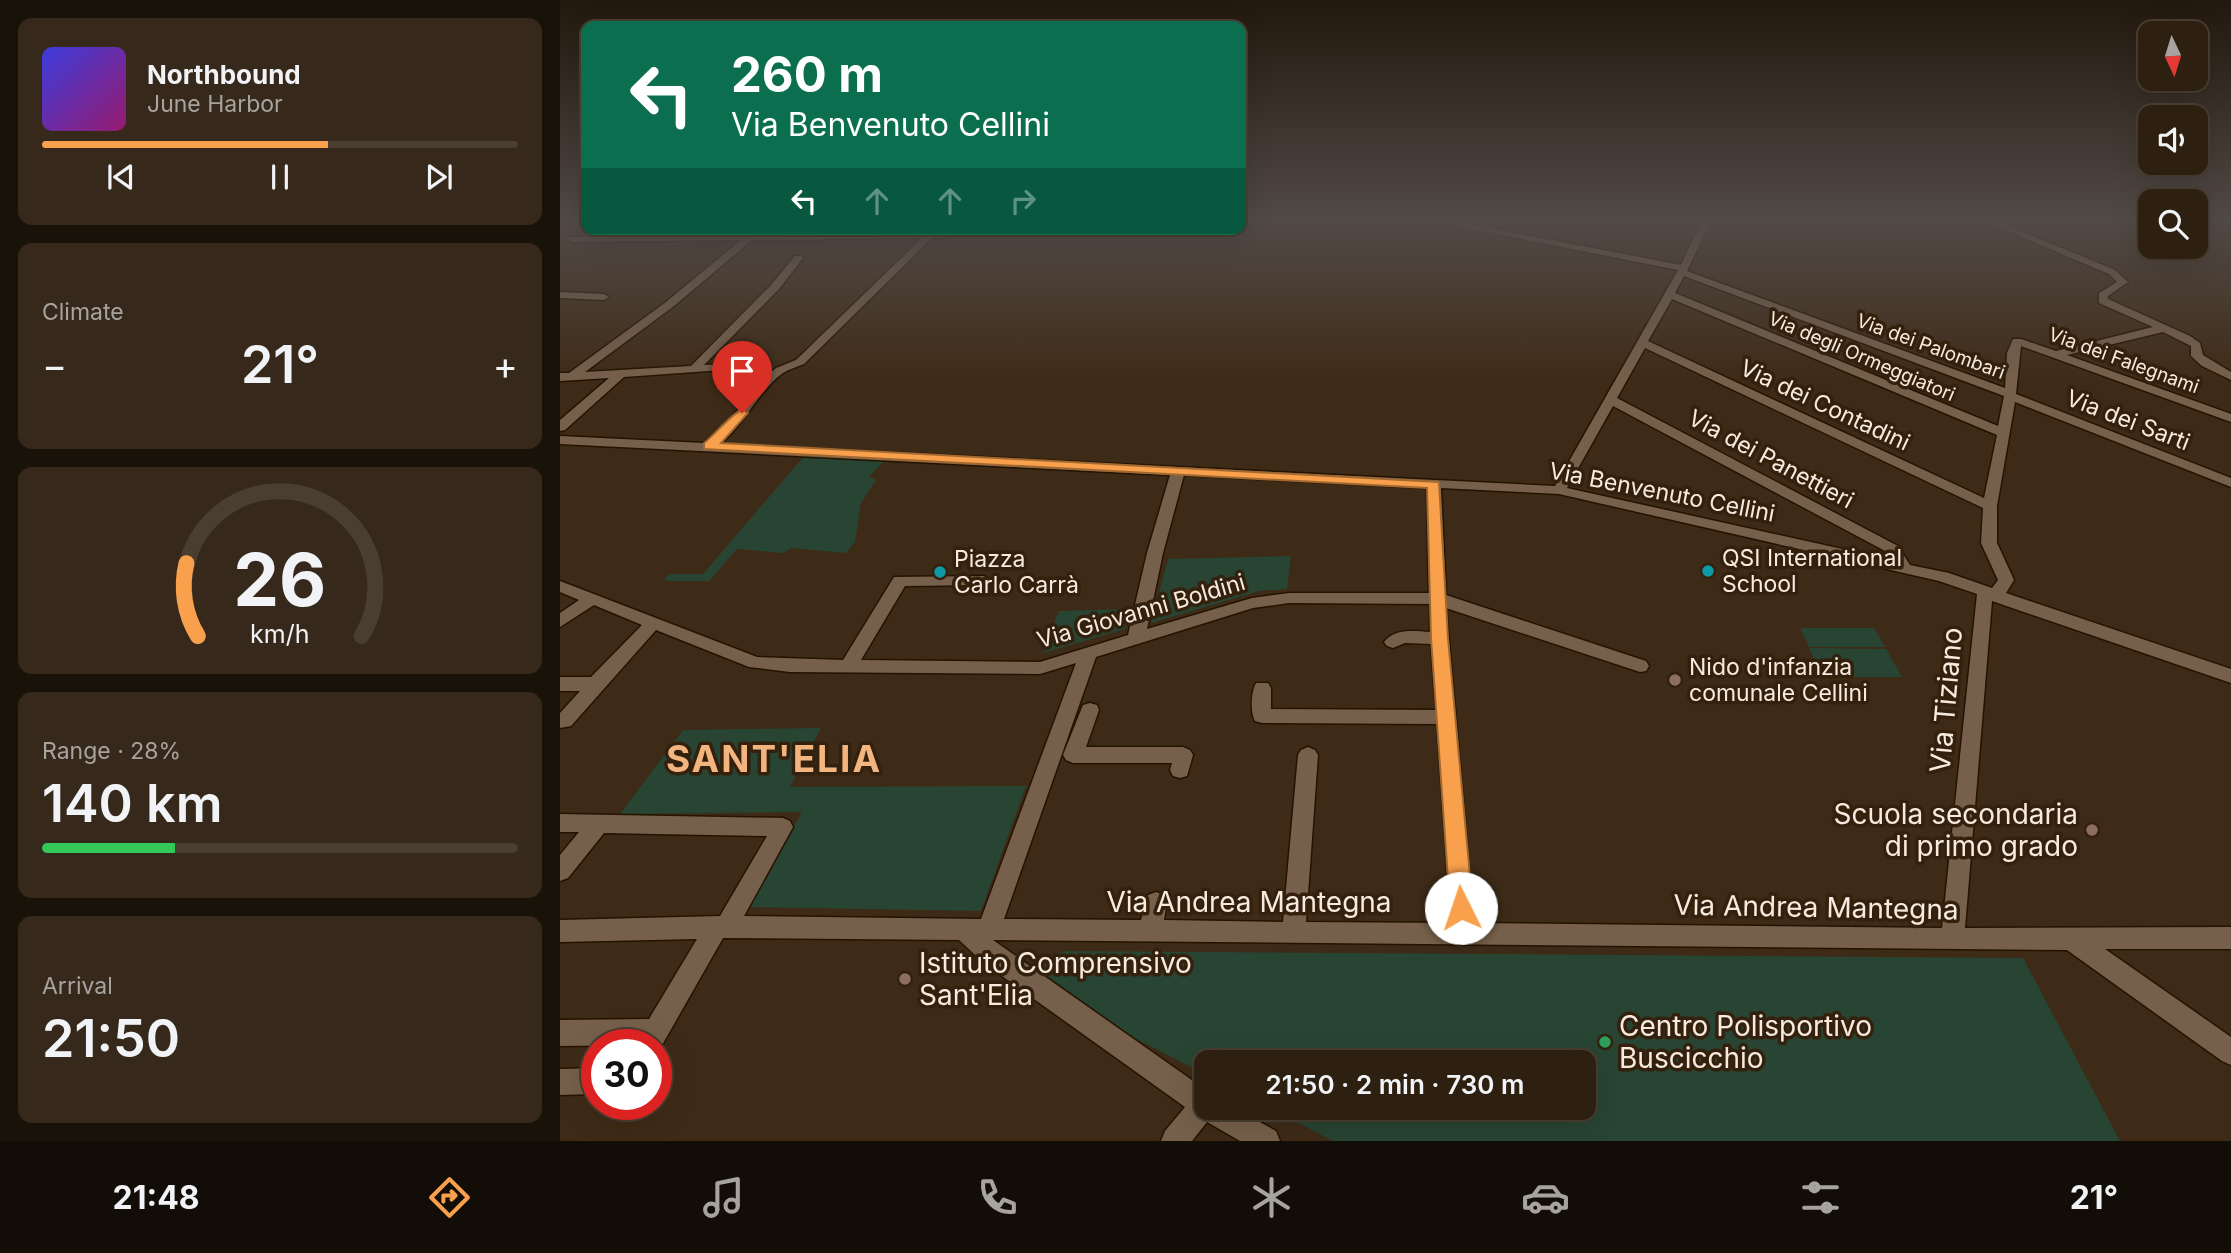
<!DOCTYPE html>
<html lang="en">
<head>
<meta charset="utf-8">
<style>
	:root { --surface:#2e2011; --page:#36281a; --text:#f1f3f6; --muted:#a7a39f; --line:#493e31; --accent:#f8a04b }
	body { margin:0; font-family:Inter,sans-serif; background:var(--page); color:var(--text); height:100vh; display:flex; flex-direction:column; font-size:26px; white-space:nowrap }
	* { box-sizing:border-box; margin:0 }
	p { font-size:23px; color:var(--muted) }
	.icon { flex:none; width:38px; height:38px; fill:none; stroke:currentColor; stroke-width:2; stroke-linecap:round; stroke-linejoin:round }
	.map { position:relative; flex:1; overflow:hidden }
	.sheet { display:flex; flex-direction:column; gap:18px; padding:18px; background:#191209; width:560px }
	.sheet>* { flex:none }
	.guide { position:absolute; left:21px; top:21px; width:665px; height:214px; border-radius:14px; box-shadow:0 7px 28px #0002,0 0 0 2px var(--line); background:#0b6e4f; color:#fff; overflow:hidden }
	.needle { width:46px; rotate:176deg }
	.controls { position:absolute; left:1578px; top:21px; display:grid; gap:14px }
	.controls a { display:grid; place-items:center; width:70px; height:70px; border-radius:14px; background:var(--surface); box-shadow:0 7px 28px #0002,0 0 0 2px var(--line); font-size:35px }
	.speed { position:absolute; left:21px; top:1029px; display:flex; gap:14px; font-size:35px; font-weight:700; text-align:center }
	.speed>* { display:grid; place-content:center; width:91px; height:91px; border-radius:50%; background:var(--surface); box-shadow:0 7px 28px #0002,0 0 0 2px var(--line); line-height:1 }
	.speed .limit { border:10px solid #d22; background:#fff; color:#111 }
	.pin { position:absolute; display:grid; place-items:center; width:60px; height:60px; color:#fff; margin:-72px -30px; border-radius:50% 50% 50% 0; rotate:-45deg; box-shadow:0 0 7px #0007 }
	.pin .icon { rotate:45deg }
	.me { position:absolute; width:77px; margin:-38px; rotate:356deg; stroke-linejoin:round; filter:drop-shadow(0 0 5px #0008) }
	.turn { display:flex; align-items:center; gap:24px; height:147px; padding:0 35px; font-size:32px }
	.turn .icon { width:91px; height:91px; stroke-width:2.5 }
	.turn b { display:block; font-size:49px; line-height:60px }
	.lanes { display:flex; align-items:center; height:66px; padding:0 35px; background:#0003; justify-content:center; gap:35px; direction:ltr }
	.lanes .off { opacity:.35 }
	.big { font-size:52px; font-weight:600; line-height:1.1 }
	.sheet .card { flex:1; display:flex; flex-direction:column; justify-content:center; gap:10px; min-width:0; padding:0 24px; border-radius:14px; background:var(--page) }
	.sheet .dial { align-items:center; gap:0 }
	.dial svg { height:182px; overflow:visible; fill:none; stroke:var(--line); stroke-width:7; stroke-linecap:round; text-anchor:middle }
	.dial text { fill:var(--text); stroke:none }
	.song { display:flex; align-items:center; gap:21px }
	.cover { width:84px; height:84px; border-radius:10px; background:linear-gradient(135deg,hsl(240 70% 55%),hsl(320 70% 35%)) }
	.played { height:7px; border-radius:4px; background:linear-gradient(90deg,var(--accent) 60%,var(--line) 60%) }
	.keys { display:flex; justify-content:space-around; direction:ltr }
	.heat { display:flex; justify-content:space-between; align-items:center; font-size:38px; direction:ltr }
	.charge { height:10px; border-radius:5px; background:linear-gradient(90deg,#34c759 28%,var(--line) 0) }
	.trip { position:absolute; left:634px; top:1050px; width:402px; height:70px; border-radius:14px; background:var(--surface); box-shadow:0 7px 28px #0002,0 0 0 2px var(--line); font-weight:600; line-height:70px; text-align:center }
	.menu { display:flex; height:112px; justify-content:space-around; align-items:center; background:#120d07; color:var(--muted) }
	.menu .icon { width:49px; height:49px }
	.menu .active { color:var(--accent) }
	.menu b { font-size:32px; color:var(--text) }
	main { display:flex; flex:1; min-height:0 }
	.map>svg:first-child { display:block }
	.green { fill:#284432 }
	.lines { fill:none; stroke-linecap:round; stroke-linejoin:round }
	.minor-casing { stroke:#241301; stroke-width:3 }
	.minor { fill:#76604b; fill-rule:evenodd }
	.route { fill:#f8a04b; stroke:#a16831; stroke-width:2 }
	.culture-dot { fill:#0f9aa8; stroke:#34210d; stroke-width:2.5 }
	.education-dot { fill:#8d6e63; stroke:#34210d; stroke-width:2.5 }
	.leisure-dot { fill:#2e9e5b; stroke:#34210d; stroke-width:2.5 }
	.labels { text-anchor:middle; stroke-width:7; stroke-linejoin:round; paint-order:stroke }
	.far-street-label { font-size:19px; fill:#f7eade; stroke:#34210d }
	.street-label { font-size:23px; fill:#f7eade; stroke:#34210d }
	.poi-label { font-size:23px; fill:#f7eade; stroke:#34210d; text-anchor:start }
	.near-street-label { font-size:28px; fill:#f7eade; stroke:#34210d }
	.near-poi-label { font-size:28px; fill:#f7eade; stroke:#34210d; text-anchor:start }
	.near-district-label { font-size:37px; font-weight:bold; letter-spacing:2px; fill:#f2b57f; stroke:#34210d }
</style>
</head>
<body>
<main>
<section class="sheet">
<div class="card">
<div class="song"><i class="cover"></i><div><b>Northbound</b><p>June Harbor</p></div></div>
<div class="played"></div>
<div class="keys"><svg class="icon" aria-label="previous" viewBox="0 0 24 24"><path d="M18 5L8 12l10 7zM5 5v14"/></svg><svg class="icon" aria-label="pause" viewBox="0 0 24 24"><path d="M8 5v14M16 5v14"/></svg><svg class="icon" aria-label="next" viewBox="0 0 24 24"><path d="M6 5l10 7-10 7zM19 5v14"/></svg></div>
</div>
<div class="card"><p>Climate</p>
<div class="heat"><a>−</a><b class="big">21°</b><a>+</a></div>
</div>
<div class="card dial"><svg viewBox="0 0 100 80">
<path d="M14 69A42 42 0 1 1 86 69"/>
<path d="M14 69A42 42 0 0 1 9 37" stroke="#f8a04b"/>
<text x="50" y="56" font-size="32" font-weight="700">26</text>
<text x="50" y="72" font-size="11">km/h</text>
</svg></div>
<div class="card"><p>Range · 28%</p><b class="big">140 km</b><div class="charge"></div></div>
<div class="card"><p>Arrival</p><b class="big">21:50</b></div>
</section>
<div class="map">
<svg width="1671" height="1141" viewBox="0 0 1671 1141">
	<rect width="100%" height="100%" fill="#3e2b17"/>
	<g class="green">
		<polygon points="245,455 326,459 309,477 316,479 315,482 301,503 295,542 286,553 232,548 223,553 177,549 149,581 107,581 105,578 110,574 143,574"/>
		<polygon points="731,556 727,589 699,591 591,623 608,559"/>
		<polygon points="569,609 565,629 483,653 499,611"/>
		<polygon points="1240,628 1314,628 1325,647 1249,647"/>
		<polygon points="1249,648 1326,649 1342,677 1262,677"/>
		<polygon points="261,728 230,787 466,786 421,911 187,907 242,812 60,814 123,730"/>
		<polygon points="505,951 1463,958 1560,1141 773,1141 709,1108 1024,1108 1024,1062 646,1062 646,1075 544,1022 489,981 482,965 493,955"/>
	</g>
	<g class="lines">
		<defs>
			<g id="minor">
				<path d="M876 222H897L1121 265 1141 222H1150L1127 271 1445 388 1447 353 1453 339H1461L1496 351 1593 327 1539 303V293L1557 282 1549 274 1426 222H1439L1555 270 1568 282 1548 296V299L1630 336 1640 343 1643 355 1671 372V380L1642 366 1631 356V346L1603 332 1507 355 1671 414V422L1461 346 1456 394 1671 478V487L1455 402 1437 506V543L1454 580 1446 593 1671 669V683L1432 601 1405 928 1671 927V949H1545L1671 1037V1065L1662 1061 1507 950 433 940 646 1090V1108H674L716 1131 720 1141H680L647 1122 632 1141H601L605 1131 625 1107 425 964 399 940 163 938 97 1054 96 1045 0 1046V1020L89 1019 137 939 0 942V920L160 916 207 836 44 833 8 878 0 881V855L19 832H0V814L223 818 230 821 233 827 184 916 421 919 516 663 480 674 230 672 189 667 96 630 11 726 0 728V713L20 691H0V677H31L82 625 34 605 0 627V613L19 600 0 592V581L197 657 283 660 334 577 424 576 432 581 430 585 345 586 301 660 480 662 568 635 587 553 610 475 0 444V436L144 443 163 428 206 376 216 368 236 360 362 238 192 240 114 306 25 372 131 366 211 285 235 256H241L243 258 219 289 144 365 187 363 191 364V368L64 377 5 430 0 431V420L49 378 0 381V373H9L106 302 181 240 13 242 8 239 10 237 370 232 412 229 405 236 372 238 244 364C237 367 229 369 223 373 200 389 184 425 160 444L995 486 1118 270ZM1124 276 1444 396 1438 426 1115 293ZM1112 299 1437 435 1424 498 1088 341ZM1085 348 1423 508 1421 543 1438 580 1432 588 1389 573 1350 565 1338 546 1057 398ZM1053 406 1327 552 1332 560 1007 488ZM624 475 867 488 869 593H729L692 598 587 629 603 553ZM881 488 999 494 1379 581 1417 594 1382 928 914 923 886 608 1080 672 1086 671 1089 666 1086 661 886 595ZM729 603 870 604V632C854 631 835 628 824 642L827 646 833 648 845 643 871 644 876 710 711 709V688L708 683H696C691 692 690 712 695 721L702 723 877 724 891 923 746 922 758 755 755 750 748 747 741 750 738 755 723 922 604 920 607 902 604 895 596 892 588 895 581 920 444 919 536 657 693 608Z"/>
				<polygon points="0,292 44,294 49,297 44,300 0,298"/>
				<polygon points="530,703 537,705 539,710 526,747 623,747 630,750 633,755 627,776 620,778 613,776 610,770 612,763 513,763 506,760 503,755 523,705"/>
				<polygon points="37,1068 37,1094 0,1095 0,1069"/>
			</g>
		</defs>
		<use href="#minor" class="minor-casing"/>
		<use href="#minor" class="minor"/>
	</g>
	<linearGradient id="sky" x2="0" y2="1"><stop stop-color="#22180d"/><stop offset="0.58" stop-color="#524a47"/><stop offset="1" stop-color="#524a47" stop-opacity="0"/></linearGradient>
	<rect width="1671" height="382" fill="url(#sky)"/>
	<path class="route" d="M182 409 188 413 161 443 879 482 888 638 913 908 910 916 901 919 893 916 890 908 871 638 867 488 144 449V443C154 435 172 414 182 409Z"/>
	<g class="culture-dot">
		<circle cx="1148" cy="571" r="7"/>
		<circle cx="380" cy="572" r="7"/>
	</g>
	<g class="education-dot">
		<circle cx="1115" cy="680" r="7"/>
		<circle cx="1532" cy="830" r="7"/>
		<circle cx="345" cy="979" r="7"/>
	</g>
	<circle class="leisure-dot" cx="1045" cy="1042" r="7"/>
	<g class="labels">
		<g class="far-street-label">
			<text transform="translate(1371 346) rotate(20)" y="7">Via dei Palombari</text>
			<text transform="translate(1302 356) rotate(23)" y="7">Via degli Ormeggiatori</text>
			<text transform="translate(1564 360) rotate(20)" y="7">Via dei Falegnami</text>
		</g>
		<g class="street-label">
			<text transform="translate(1265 405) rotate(25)" y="8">Via dei Contadini</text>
			<text transform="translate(1568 420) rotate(21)" y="8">Via dei Sarti</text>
			<text transform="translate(1211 459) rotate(28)" y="8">Via dei Panettieri</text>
			<text transform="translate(1102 492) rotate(11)" y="8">Via Benvenuto Cellini</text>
			<text transform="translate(581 611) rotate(-16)" y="8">Via Giovanni Boldini</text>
		</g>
		<g class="poi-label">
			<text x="1162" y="566">QSI International<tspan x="1162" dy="26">School</tspan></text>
			<text x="394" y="567">Piazza<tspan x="394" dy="26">Carlo Carrà</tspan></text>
			<text x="1129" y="675">Nido d'infanzia<tspan x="1129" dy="26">comunale Cellini</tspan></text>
		</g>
		<g class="near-street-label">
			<text transform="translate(1386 700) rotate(-85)" y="10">Via Tiziano</text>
			<text x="689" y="912">Via Andrea Mantegna</text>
			<text transform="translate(1256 907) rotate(1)" y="10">Via Andrea Mantegna</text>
		</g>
		<g class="near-poi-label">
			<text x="1518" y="824" text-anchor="end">Scuola secondaria<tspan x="1518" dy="32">di primo grado</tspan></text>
			<text x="359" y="973">Istituto Comprensivo<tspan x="359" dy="32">Sant'Elia</tspan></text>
			<text x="1059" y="1036">Centro Polisportivo<tspan x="1059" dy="32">Buscicchio</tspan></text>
		</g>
		<g class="near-district-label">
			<text x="214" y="772">SANT'ELIA</text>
		</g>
	</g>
</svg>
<div class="controls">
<a><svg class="needle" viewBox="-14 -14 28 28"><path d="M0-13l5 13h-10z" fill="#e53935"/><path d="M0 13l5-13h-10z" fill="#a7a39f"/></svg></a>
<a><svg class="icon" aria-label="sound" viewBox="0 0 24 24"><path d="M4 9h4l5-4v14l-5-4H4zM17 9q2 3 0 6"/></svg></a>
<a><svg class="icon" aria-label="search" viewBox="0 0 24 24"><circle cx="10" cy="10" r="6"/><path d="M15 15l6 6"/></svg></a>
</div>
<div class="speed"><div class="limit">30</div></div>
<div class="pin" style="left:182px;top:413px;background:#d93025"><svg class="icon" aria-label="arrive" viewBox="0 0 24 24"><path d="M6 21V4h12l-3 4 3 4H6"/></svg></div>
<svg class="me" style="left:901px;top:908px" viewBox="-20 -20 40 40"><circle r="19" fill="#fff"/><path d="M0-13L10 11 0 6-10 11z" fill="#f8a04b"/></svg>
<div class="trip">21:50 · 2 min · 730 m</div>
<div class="guide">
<div class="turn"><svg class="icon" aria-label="left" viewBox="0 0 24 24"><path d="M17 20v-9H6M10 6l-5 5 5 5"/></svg><div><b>260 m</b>Via Benvenuto Cellini</div></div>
<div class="lanes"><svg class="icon" aria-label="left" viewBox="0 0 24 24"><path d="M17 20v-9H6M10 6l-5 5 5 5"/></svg><svg class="icon off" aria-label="ahead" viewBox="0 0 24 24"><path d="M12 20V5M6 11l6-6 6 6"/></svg><svg class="icon off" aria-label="ahead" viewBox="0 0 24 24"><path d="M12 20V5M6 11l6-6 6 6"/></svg><svg class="icon off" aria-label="right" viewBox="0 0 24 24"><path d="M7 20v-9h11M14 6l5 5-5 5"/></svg></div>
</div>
</div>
</main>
<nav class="menu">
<b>21:48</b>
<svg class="icon active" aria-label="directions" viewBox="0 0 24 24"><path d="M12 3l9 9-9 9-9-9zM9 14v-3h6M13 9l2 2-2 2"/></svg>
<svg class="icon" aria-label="music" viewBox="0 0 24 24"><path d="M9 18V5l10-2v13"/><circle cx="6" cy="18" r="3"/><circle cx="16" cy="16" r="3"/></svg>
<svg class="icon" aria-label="phone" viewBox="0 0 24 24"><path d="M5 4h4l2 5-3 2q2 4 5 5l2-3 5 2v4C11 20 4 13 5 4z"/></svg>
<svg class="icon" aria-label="climate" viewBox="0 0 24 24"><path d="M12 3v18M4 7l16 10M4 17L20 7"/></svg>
<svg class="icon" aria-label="car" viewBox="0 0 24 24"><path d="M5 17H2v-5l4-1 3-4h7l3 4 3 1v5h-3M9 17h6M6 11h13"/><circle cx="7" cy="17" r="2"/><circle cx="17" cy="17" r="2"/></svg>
<svg class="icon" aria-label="filters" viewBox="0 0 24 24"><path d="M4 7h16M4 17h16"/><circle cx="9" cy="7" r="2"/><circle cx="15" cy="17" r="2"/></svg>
<b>21°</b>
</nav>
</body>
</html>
